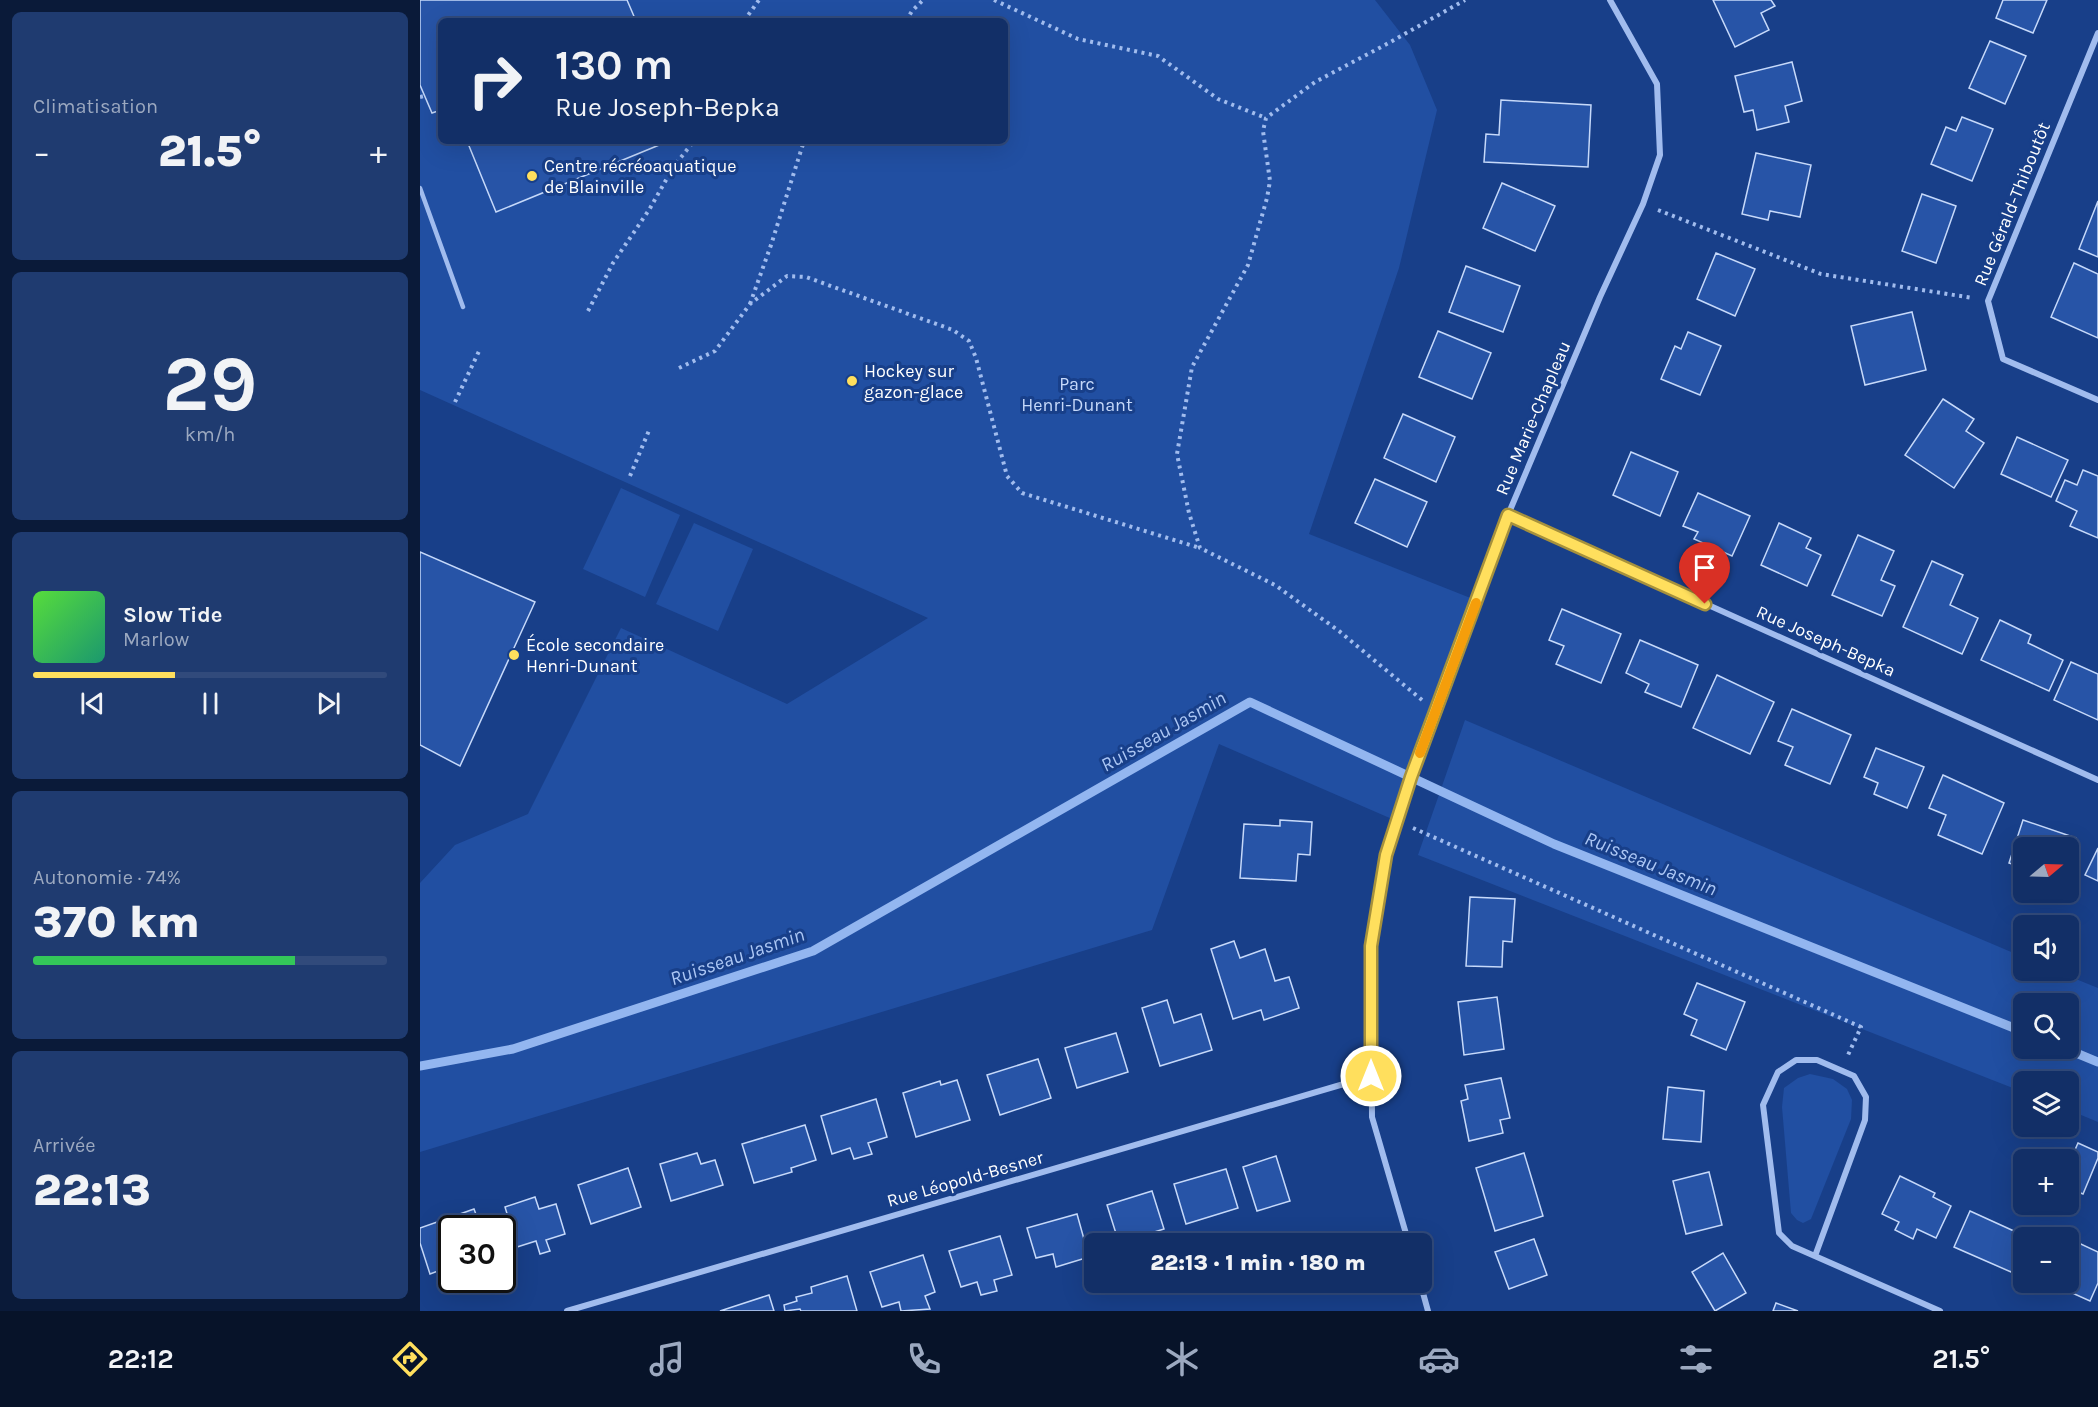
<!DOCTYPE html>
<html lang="fr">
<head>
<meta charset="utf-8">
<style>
	:root { --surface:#122f67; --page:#1f3b70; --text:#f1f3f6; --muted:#9ca9c0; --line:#314a7b; --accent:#ffdf5d }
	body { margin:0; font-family:Karla,sans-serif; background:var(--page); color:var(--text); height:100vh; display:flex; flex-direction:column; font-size:22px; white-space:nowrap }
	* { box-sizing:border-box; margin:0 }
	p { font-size:20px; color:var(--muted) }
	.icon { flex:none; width:33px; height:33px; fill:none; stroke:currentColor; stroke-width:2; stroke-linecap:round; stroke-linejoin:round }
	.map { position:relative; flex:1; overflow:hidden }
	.details { display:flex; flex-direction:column; gap:12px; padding:12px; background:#0a1a39; width:420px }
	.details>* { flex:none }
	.top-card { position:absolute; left:18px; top:18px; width:570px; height:126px; border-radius:9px; box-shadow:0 6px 24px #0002,0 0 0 2px var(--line); background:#122f67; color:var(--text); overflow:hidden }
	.needle { width:39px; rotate:71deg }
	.buttons { position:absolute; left:1593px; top:837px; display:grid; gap:12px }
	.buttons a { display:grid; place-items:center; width:66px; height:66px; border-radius:9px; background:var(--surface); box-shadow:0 6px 24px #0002,0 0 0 2px var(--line); font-size:30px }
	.speed { position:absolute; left:18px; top:1215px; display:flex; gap:12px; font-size:30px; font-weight:700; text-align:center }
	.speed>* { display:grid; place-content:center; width:78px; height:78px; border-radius:50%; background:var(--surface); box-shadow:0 6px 24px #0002,0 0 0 2px var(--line); line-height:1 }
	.speed .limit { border:3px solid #111; border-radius:9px; background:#fff; color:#111 }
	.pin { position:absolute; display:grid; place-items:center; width:51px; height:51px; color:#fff; margin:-62px -26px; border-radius:50% 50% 50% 0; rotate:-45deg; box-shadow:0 0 6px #0007 }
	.pin .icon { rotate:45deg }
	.me { position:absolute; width:66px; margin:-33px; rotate:0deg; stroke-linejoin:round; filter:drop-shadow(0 0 4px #0008) }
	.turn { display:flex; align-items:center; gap:21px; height:126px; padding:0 18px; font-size:27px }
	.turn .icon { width:78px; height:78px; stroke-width:2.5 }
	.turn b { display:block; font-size:42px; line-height:51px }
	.big { font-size:45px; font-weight:800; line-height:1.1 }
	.details .card { flex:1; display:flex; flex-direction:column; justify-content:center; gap:9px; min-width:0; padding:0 21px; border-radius:9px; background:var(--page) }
	.details .dial { align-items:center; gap:0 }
	.dial b { font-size:78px; line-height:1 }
	.song { display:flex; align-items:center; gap:18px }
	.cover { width:72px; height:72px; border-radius:9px; background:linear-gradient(135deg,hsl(110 70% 55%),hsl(160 70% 35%)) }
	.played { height:6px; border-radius:3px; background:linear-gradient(90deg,var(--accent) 40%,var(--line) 40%) }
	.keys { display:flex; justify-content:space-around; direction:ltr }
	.heat { display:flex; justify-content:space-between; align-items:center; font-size:33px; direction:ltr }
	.charge { height:9px; border-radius:4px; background:linear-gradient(90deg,#34c759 74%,var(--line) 0) }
	.trip { position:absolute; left:664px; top:1233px; width:348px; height:60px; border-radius:9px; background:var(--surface); box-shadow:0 6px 24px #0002,0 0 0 2px var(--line); font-weight:800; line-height:60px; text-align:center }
	.dock { display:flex; height:96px; justify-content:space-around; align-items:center; background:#071329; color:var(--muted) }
	.dock .icon { width:42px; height:42px }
	.dock .selected { color:var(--accent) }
	.dock b { font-size:27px; color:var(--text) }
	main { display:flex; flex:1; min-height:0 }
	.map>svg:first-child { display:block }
	.green { fill:#214fa2; fill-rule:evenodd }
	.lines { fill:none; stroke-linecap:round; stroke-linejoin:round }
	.stream { stroke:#93b6f0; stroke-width:9 }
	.building { fill:#2754a7; stroke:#c6d9fa; stroke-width:1.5 }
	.path { stroke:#a1bcee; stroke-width:4; stroke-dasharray:3 4.5; stroke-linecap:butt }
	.service { stroke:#a1bcee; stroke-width:4.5 }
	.minor { stroke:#a1bcee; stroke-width:6 }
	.route-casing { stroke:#a6913c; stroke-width:15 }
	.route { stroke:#ffdf5d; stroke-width:10 }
	.slow { stroke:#f59e0b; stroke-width:10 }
	.poi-dot { fill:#ffdf5d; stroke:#183f89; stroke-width:2 }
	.labels { text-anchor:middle; stroke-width:6; stroke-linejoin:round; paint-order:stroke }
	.poi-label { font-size:18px; fill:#fff; stroke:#183f89; text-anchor:start }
	.street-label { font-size:18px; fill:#fff; stroke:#183f89 }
	.park-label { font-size:18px; fill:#c6d9fa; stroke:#183f89 }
	.water-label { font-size:20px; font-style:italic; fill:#acc7f5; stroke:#183f89 }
</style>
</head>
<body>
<main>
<section class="details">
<div class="card"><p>Climatisation</p>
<div class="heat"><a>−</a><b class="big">21.5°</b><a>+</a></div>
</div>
<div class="card dial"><b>29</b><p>km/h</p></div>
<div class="card">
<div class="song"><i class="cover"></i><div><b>Slow Tide</b><p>Marlow</p></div></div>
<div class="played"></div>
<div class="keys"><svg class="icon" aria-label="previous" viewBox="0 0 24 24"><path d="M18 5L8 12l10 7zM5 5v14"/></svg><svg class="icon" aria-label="pause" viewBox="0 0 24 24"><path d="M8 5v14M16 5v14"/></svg><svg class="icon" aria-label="next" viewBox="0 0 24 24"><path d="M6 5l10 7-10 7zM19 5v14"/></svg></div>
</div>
<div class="card"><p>Autonomie · 74%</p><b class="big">370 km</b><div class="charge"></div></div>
<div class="card"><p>Arrivée</p><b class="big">22:13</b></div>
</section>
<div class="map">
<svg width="1678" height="1311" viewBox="0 0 1678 1311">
	<rect width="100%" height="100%" fill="#183f89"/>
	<g class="green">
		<path d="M0 0H955L990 45 1017 110 979 268 889 534 1053 599 991 777 972 819 799 744 732 930 0 1152V883L35 845 108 814 201 628 367 704 508 618 0 390ZM21 21H585V141H21Z"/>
		<polygon points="201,488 260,515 225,597 163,569"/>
		<polygon points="274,523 333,549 298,631 236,604"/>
		<path d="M1045 720 1603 957 1604 970 1636 971 1678 988V1122L1649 1110 1648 1082H1604L1603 1092 998 855ZM1604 1004H1648V1048H1604Z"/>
		<polygon points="1390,1074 1413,1079 1427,1089 1432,1100 1431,1119 1391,1219 1383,1223 1377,1220 1371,1213 1362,1107 1364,1088 1378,1078"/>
	</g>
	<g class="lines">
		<g class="stream">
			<polyline points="1644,1048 1678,1062"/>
			<polyline points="0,1066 93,1049 393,951 830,702 1134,844 1604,1032"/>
		</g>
	</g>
	<g class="building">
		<polygon points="0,0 207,0 216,21 21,21 21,110 12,113 0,85"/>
		<polygon points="1293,0 1351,0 1355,6 1341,13 1349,30 1315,47"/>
		<polygon points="1583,0 1627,0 1613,33 1576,18"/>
		<polygon points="1570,41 1606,56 1585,104 1549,88"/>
		<polygon points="1372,62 1382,101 1365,106 1369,122 1337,130 1333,110 1324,112 1315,76"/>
		<polygon points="1081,100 1171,105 1168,167 1064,162 1066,134 1079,135"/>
		<polygon points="1542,117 1573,129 1552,181 1511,164 1526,127 1536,131"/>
		<polygon points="47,141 249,141 76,212"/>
		<polygon points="1336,153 1391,165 1380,217 1350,211 1348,220 1322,214"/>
		<polygon points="1082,183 1135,206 1115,251 1063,228"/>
		<polygon points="1502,194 1536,206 1516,263 1482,251"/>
		<polygon points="1678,201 1678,257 1659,249"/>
		<polygon points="1296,253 1335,269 1315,316 1277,299"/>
		<polygon points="1654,263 1678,274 1678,338 1631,317"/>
		<polygon points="1046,266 1100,286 1083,332 1029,312"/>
		<polygon points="1492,312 1506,370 1445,385 1431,326"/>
		<polygon points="1018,331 1071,353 1052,399 999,377"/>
		<polygon points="1268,332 1301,346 1280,395 1241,379 1255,346 1261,349"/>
		<polygon points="1523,399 1554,419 1546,431 1564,443 1534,488 1485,455"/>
		<polygon points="983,414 1035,437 1016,482 964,458"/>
		<polygon points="1597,437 1648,460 1631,497 1581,474"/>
		<polygon points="1211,452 1258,472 1240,516 1193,495"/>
		<polygon points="1663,470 1678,476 1678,538 1650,526 1657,511 1636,501 1645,480 1657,485"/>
		<polygon points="955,479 1007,502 987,547 935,523"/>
		<polygon points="1278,493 1330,516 1312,556 1274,539 1278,532 1263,526"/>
		<polygon points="1359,523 1391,538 1386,548 1401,555 1387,586 1341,565"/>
		<polygon points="1438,535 1474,551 1461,580 1475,586 1462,616 1412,595"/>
		<polygon points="0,552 115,602 40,766 0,745"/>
		<polygon points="1512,561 1543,575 1530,605 1558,618 1542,654 1483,627"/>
		<polygon points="1142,609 1201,634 1181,683 1136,664 1144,646 1129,640"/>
		<polygon points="1580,620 1611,635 1608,643 1643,660 1629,691 1561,660"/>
		<polygon points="1220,640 1278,665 1261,707 1225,692 1229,684 1206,673"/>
		<polygon points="1651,662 1678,674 1678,720 1634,700"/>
		<polygon points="1297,675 1354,702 1330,754 1273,728"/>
		<polygon points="1372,709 1431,735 1410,784 1365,765 1373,747 1358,741"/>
		<polygon points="1456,748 1504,767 1487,808 1454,794 1458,783 1444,777"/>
		<polygon points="1523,775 1584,803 1562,854 1518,835 1526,815 1509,808"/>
		<polygon points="860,820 892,822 890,855 878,854 876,881 820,878 824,824 860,826"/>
		<polygon points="1603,820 1656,838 1648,858 1648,848 1604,848 1604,868 1589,863"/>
		<polygon points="1678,848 1678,881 1665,875"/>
		<polygon points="1050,897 1095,899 1092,942 1083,941 1082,967 1046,966"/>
		<polygon points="814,941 820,958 845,949 855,981 869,977 879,1008 844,1020 841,1010 813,1019 791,949"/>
		<polygon points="1277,983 1325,1002 1306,1050 1271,1035 1277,1020 1264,1014"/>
		<polygon points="1077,997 1084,1049 1044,1055 1038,1002"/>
		<polygon points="747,1000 754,1023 781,1014 792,1050 740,1066 722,1008"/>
		<polygon points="696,1033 708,1072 657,1088 645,1048"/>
		<polygon points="618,1059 631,1098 580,1115 567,1075"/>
		<polygon points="1081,1078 1090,1118 1080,1120 1083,1133 1049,1141 1041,1101 1048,1099 1045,1085"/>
		<polygon points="537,1080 550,1120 496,1137 483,1093 520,1081 521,1085"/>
		<polygon points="1248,1087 1284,1091 1281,1142 1243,1139"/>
		<polygon points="456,1099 467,1137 448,1143 452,1154 434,1159 430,1148 412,1154 401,1116"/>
		<polygon points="385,1125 396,1160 371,1168 372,1172 334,1183 322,1144"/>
		<polygon points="1658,1143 1678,1152 1678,1158 1663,1194 1648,1188 1648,1166"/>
		<polygon points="277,1153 281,1164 295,1160 303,1185 251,1201 240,1164"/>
		<polygon points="1104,1153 1123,1216 1075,1231 1056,1168"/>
		<polygon points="856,1156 870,1201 837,1211 823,1167"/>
		<polygon points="208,1168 221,1207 171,1224 158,1185"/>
		<polygon points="806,1169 818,1208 766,1224 754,1184"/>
		<polygon points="1289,1172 1302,1225 1266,1234 1253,1181"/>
		<polygon points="1480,1176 1515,1193 1513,1197 1531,1206 1516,1238 1497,1229 1493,1239 1475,1230 1479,1222 1462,1214"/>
		<polygon points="732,1191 744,1229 699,1243 687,1205"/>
		<polygon points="115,1197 119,1209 136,1204 145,1234 126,1240 130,1251 120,1254 116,1241 97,1247 85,1207"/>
		<polygon points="54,1209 61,1228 32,1228 32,1278 29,1278 26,1268 10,1274 0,1243 0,1228"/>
		<polygon points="1550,1211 1607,1237 1604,1238 1604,1244 1591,1272 1534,1247"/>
		<polygon points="657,1214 669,1257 636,1267 633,1254 616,1258 607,1228"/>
		<polygon points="1636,1232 1647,1238 1633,1238"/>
		<polygon points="580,1236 592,1275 574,1280 577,1291 561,1295 557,1282 541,1287 529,1251"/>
		<polygon points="1648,1238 1678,1252 1678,1283 1670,1301 1630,1283 1648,1282"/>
		<polygon points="1114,1239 1127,1275 1089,1289 1075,1252"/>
		<polygon points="1303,1253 1326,1293 1295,1311 1272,1272"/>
		<polygon points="503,1255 515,1292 505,1296 510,1309 481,1311 479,1302 462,1307 450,1272"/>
		<polygon points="427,1276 437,1311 381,1311 380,1309 365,1311 364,1305 377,1301 376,1297 392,1293 391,1287"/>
		<polygon points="349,1295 354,1311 300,1311"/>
		<polygon points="1356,1303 1378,1311 1353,1311"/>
	</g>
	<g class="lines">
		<g class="path">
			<polyline points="574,0 658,39 738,56 798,99 846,118"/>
			<polyline points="324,21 339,0"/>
			<polyline points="486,21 492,11 503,0"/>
			<polyline points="0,97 4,96"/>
			<polyline points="1238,210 1401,274 1553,298"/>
			<polyline points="330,304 351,245 384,141"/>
			<polyline points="168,311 193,263 229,210 254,166 274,141"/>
			<polyline points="259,368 295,351 330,304 367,276 386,277 533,330 549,341 556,358 587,476 602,493 780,548"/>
			<polyline points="35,402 60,349"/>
			<polyline points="210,476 230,428"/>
			<polyline points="1002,700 919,631 855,585 780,548 769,513 757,454 772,367 828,265 847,198 850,181 843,131 846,118 895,82 965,45 1045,0"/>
			<polyline points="993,828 1441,1027 1428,1055"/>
		</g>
		<polyline class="service" points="0,188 43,307"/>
		<g class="minor">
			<polyline points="1678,33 1568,301 1583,359 1678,400"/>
			<polyline points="1088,515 1678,780"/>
			<polyline points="989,1244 952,1117 951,946 966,855 991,777 1088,515 1180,297 1223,204 1240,155 1237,84 1190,0"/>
			<polyline points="1395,1256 1445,1120 1446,1097 1434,1076 1397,1060 1376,1060 1358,1072 1343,1105 1359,1233 1372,1246 1520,1311"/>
			<polyline points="1000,1282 1008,1311"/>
			<polyline points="147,1311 951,1076"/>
		</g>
	</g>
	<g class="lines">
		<defs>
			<polyline id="route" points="951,1076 951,946 966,855 991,777 1088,515 1285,604"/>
		</defs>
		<use href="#route" class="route-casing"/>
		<use href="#route" class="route"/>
		<polyline class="slow" points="1000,753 1056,603"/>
	</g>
	<g class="poi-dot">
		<circle cx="112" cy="176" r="6"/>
		<circle cx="432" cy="381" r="6"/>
		<circle cx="94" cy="655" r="6"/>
	</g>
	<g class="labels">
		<g class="poi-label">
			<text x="124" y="172">Centre récréoaquatique<tspan x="124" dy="21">de Blainville</tspan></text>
			<text x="444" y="377">Hockey sur<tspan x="444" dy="21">gazon-glace</tspan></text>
			<text x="106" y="651">École secondaire<tspan x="106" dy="21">Henri-Dunant</tspan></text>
		</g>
		<g class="street-label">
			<text transform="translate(1592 204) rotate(-68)" y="6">Rue Gérald-Thiboutôt</text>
			<text transform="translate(1113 418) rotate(-67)" y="6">Rue Marie-Chapleau</text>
			<text transform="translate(1406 641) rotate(24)" y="6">Rue Joseph-Bepka</text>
			<text transform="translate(545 1179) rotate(-16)" y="6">Rue Léopold-Besner</text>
		</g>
		<g class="park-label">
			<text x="657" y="390">Parc<tspan x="657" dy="21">Henri-Dunant</tspan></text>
		</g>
		<g class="water-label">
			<text transform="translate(743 731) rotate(-30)" y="7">Ruisseau Jasmin</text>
			<text transform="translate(1231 863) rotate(22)" y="7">Ruisseau Jasmin</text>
			<text transform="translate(317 956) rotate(-19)" y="7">Ruisseau Jasmin</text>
		</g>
	</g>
</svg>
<div class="buttons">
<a><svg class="needle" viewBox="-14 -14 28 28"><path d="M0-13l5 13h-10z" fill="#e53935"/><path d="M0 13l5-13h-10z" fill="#9ca9c0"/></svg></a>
<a><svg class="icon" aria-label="sound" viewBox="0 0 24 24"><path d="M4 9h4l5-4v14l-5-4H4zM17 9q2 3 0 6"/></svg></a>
<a><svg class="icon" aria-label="search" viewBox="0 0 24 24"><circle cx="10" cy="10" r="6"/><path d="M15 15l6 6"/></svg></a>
<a><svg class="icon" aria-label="layers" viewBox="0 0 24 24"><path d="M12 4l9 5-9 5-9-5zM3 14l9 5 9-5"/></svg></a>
<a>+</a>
<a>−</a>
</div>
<div class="speed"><div class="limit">30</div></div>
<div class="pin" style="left:1285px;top:604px;background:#d93025"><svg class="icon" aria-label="arrive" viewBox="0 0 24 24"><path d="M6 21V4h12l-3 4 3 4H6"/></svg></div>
<svg class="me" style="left:951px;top:1076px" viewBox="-20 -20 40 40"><circle r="17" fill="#ffdf5d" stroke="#fff" stroke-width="3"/><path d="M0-11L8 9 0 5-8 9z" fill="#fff"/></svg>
<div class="trip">22:13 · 1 min · 180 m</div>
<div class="top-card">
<div class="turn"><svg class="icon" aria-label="right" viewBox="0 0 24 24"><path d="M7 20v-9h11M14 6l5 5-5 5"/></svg><div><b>130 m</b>Rue Joseph-Bepka</div></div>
</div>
</div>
</main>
<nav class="dock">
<b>22:12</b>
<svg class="icon selected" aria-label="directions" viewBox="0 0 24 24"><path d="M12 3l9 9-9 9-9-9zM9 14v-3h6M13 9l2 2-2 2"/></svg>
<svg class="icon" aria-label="music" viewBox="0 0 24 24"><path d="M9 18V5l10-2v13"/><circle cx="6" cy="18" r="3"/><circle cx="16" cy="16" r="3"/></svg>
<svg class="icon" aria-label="phone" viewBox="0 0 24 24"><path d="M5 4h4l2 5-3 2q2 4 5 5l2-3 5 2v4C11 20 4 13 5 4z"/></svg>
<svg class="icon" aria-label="climate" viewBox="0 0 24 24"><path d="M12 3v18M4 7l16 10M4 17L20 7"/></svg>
<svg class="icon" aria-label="car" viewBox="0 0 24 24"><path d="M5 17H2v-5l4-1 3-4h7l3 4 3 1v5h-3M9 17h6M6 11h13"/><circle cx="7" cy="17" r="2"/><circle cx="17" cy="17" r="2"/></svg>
<svg class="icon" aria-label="filters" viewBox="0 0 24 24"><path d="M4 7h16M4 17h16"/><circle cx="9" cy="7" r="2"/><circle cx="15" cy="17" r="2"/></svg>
<b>21.5°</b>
</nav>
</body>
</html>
